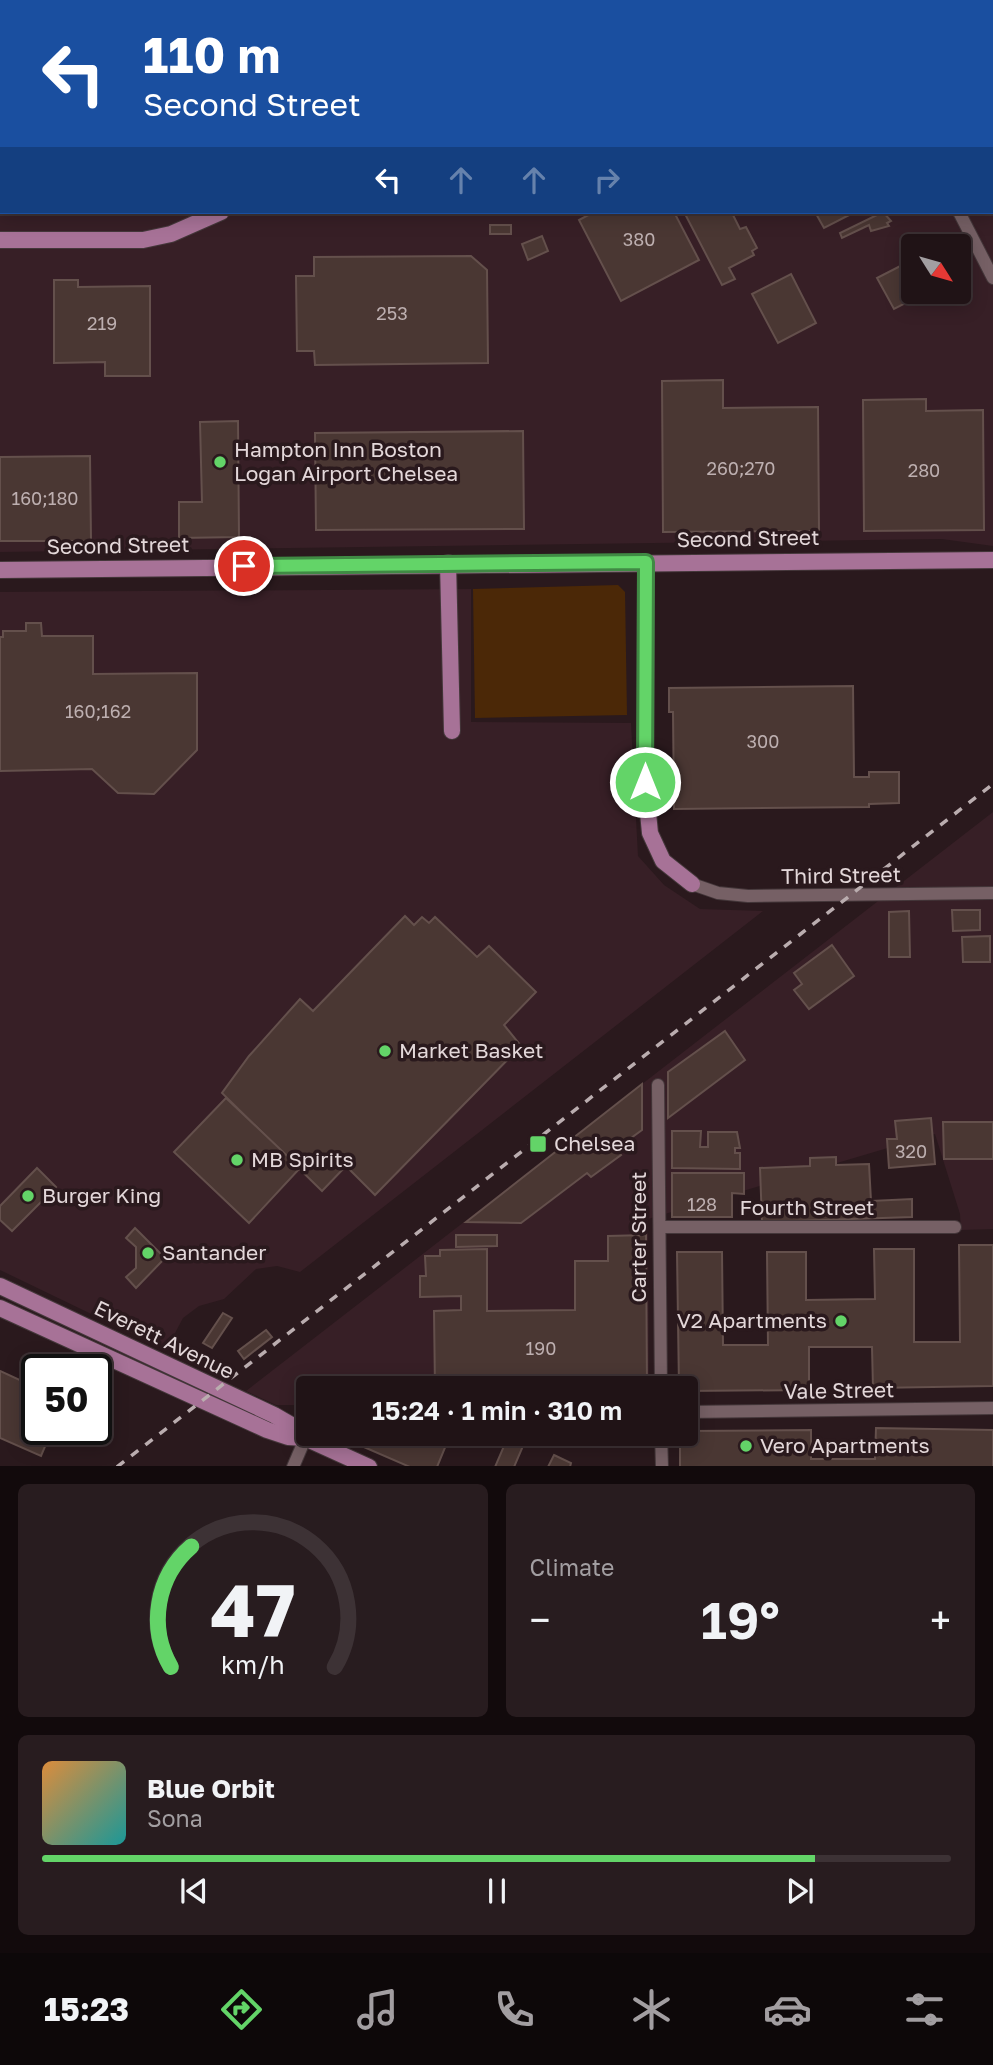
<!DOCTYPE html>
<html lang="en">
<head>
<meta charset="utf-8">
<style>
	:root { --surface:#201316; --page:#281c1f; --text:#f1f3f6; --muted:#a29ea1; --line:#3d3235; --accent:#63d468 }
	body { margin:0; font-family:"Golos Text",sans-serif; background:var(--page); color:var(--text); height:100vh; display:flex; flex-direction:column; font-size:26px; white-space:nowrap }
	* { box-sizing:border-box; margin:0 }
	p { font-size:23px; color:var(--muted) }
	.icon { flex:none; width:38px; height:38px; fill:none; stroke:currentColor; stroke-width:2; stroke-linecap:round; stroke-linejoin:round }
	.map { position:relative; height:1466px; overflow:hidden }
	.panel { display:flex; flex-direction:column; gap:18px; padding:18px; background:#120a0c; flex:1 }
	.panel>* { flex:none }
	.banner { position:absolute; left:0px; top:0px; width:994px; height:214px; box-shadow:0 4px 18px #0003,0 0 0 2px var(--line); background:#1a4fa0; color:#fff; overflow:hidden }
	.needle { width:46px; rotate:127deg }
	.tools { position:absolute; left:901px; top:234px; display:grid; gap:14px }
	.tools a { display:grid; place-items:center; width:70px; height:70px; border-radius:7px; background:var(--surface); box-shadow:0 4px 18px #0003,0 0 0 2px var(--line); font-size:35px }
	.speed { position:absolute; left:21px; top:1354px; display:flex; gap:14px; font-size:35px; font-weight:700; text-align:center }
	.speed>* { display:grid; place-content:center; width:91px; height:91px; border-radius:50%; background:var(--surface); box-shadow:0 4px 18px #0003,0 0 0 2px var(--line); line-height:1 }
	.speed .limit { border:4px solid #111; border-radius:10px; background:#fff; color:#111 }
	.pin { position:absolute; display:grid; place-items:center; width:60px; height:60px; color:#fff; margin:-30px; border:4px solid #fff; border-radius:50%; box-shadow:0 2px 7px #0007 }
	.me { position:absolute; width:77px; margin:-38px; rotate:0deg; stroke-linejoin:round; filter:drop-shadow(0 0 5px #0008) }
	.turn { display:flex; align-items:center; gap:24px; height:147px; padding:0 28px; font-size:32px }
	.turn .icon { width:91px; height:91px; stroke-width:2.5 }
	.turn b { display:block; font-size:49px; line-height:60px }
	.lanes { display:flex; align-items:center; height:66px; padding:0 28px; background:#0003; justify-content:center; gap:35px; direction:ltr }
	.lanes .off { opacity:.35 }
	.big { font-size:52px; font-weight:600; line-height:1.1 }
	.panel .widget { flex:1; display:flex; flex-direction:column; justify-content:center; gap:10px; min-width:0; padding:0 24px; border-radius:10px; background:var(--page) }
	.panel .dial { align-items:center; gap:0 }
	.dial svg { height:182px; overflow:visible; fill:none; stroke:var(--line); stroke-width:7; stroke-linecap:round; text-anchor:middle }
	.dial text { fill:var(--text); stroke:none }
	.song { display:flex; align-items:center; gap:21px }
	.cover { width:84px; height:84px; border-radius:10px; background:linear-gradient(135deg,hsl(30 70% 55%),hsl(180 70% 35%)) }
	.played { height:7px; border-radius:4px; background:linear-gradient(90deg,var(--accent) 85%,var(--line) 85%) }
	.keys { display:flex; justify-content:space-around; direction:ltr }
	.heat { display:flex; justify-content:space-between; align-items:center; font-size:38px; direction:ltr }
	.panel .tiles { flex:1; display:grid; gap:18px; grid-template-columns:1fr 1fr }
	.widget:last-child { grid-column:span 2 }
	.trip { position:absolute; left:296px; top:1376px; width:402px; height:70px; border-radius:7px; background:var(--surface); box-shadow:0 4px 18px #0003,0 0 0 2px var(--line); font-weight:600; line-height:70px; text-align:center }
	.dock { display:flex; height:112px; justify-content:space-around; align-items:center; background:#0d0809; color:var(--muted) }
	.dock .icon { width:49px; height:49px }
	.dock .on { color:var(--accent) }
	.dock b { font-size:32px; color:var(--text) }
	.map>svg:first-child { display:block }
	.built { fill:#371f26; fill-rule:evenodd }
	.green { fill:#4b2807 }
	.building { fill:#4a3733; stroke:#64504c; stroke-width:2 }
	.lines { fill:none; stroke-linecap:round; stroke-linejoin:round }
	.minor-casing { stroke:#44373a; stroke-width:14 }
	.major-casing { stroke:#44373a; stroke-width:18 }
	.minor { stroke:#766065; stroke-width:12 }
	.major { stroke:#a77297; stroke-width:16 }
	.rail { stroke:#baadaf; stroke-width:3.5; stroke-dasharray:9 9; stroke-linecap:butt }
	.route-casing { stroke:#408a44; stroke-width:18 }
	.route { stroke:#63d468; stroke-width:12 }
	.poi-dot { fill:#63d468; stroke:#2a191d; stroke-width:2.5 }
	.labels { text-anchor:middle; stroke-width:7; stroke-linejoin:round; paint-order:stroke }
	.number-label { font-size:18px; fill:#bdafb0 }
	.poi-label { font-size:21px; fill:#e3d7d9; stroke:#2a191d; text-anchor:start }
	.street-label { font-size:21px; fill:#e3d7d9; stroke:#2a191d }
</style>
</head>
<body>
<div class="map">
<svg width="993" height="1467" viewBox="0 0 993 1467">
	<rect width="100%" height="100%" fill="#2a191d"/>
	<g class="built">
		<path d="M0 0 487 2H2V212H992V2H639L993 0V546L942 539 0 552ZM914 247H959V292H914Z"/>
		<polygon points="471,589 471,722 631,723 638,856 664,885 700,909 763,911 300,1272 277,1266 256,1269 224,1299 199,1306 183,1318 166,1350 0,1270 0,592"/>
		<polygon points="993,812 993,1229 961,1230 960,1214 935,1134 648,1219 649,1388 308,1388 308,1405 276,1405 246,1391"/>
	</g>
	<polygon class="green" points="618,585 625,592 627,715 475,718 473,589"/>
	<g class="building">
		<polygon points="248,0 475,0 476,2 244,2"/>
		<polygon points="702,0 782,0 783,2 703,2"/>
		<rect x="0" y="74" width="2" height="106"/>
		<polygon points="594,212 674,212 699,260 621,301 579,220"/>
		<polygon points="684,212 739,212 733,215 740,229 746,227 757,248 752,251 754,255 729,268 735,279 722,285"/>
		<polygon points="815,212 855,212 824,228"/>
		<polygon points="883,212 891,221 887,223 889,226 871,231 869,225 842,238 840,233"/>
		<rect x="490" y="225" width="21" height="9"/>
		<polygon points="542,236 548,251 528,260 522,244"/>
		<polygon points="471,256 487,270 488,363 315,365 314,351 297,351 296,276 314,276 314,257"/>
		<polygon points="914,259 914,292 927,292 894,309 877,278"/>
		<polygon points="791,274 816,323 778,343 752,294"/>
		<polygon points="54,280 78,280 78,287 150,286 150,376 105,376 105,362 54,363"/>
		<polygon points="723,380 723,408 818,407 819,531 663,532 662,381"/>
		<polygon points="926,399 926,411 983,410 984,530 864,531 863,400"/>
		<polygon points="238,421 239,537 179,538 179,502 202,502 200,422"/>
		<polygon points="523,431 524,529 316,530 315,433"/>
		<polygon points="90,456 91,541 0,541 0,457"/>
		<polygon points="26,623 41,623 42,636 93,636 93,674 197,673 197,750 154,794 118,793 92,769 0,771 0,637 3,637 3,631 26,631"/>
		<polygon points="853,686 854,777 869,777 869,772 899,772 899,803 869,804 869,807 674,809 673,712 669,712 669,688"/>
		<polygon points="952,910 980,910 980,930 953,931"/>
		<polygon points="909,911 910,957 889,957 889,912"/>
		<polygon points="405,916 414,925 422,917 429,923 435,917 477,957 489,946 536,992 504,1025 521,1046 375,1195 346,1166 322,1191 222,1093 249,1056 300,999 313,1011"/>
		<polygon points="990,936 990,962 963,962 962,937"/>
		<polygon points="832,945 854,976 809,1009 794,990 802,984 794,973"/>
		<polygon points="725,1031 745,1060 668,1118 668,1072"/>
		<polygon points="642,1084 642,1130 616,1149 621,1155 591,1177 587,1173 521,1223 466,1222"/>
		<polygon points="226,1098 300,1168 249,1223 174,1152"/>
		<polygon points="931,1118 935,1164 889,1168 887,1139 897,1139 895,1121"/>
		<polygon points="943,1122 993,1122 993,1159 944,1159"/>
		<polygon points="672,1131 701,1131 700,1147 708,1147 708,1132 737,1132 740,1148 735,1148 735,1153 740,1153 740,1169 672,1168"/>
		<polygon points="836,1157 836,1165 869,1164 871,1201 912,1199 912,1217 762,1222 760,1168 810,1166 810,1158"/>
		<polygon points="37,1168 56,1187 12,1231 0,1220 0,1206"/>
		<polygon points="672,1173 744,1173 744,1194 732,1193 732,1217 672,1217"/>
		<polygon points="135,1228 165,1258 136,1288 126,1277 136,1268 136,1247 126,1238"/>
		<polygon points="456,1235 497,1235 497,1246 456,1247"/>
		<polygon points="646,1235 647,1388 435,1388 434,1311 461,1310 461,1296 420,1297 420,1276 426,1276 425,1256 440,1256 440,1250 487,1249 487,1311 575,1310 575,1261 608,1261 608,1236"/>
		<polygon points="959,1245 993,1245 993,1386 873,1388 872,1347 809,1347 809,1390 686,1391 686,1388 679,1388 677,1252 722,1252 723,1345 768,1345 767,1252 806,1252 806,1300 875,1299 874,1249 914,1249 914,1342 960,1342"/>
		<polygon points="223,1313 232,1318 212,1348 203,1343"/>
		<polygon points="266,1330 272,1337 244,1359 238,1351"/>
		<polygon points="0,1371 37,1388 37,1430 52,1430 41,1456 0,1438"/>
		<polygon points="876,1428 993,1430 993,1467 680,1467 680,1433 686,1431 811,1430 811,1459 875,1459"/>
		<polygon points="346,1433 451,1433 437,1467 410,1467 343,1438"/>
		<polygon points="507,1439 523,1446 514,1467 495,1467"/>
		<polygon points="554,1455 571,1463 570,1467 548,1467"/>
	</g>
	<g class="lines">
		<defs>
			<g id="minor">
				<polyline points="848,0 849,2"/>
				<polyline points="959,212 993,278"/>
				<polyline points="692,884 718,893 748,896 993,893"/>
				<polyline points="658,1085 661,1388"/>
				<polyline points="660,1227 955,1227"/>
				<polyline points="686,1412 993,1408"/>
				<polyline points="661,1433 662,1467"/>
				<polyline points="293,1467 308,1432"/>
			</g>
			<g id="major">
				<polyline points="615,2 618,0"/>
				<polyline points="0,240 143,240 171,234 221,212"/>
				<polyline points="646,562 645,782 650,833 663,861 692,884"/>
				<polyline points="448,563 452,731"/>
				<polyline points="0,570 993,560"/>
				<polyline points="0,1286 274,1415 293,1426 305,1438"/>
				<polyline points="0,1308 267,1430 288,1437 305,1438 369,1467"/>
			</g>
		</defs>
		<use href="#minor" class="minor-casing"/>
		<use href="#major" class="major-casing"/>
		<use href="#minor" class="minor"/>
		<use href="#major" class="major"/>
		<polyline class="rail" points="117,1467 993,784"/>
	</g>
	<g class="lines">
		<defs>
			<polyline id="route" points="244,566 646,562 645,782"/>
		</defs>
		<use href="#route" class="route-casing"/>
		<use href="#route" class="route"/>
	</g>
	<g class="poi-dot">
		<circle cx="220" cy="462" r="7"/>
		<circle cx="385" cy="1051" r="7"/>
		<rect x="529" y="1135" width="18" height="18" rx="3.5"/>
		<circle cx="237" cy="1160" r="7"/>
		<circle cx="28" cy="1196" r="7"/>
		<circle cx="148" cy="1253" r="7"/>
		<circle cx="841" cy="1321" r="7"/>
		<circle cx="746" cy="1446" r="7"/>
	</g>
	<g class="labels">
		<g class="number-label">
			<text x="639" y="246">380</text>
			<text x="392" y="320">253</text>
			<text x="102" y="330">219</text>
			<text x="741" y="475">260;270</text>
			<text x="924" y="477">280</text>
			<text x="45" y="505">160;180</text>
			<text x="98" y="718">160;162</text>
			<text x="763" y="748">300</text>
			<text x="911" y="1158">320</text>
			<text x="702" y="1211">128</text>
			<text x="541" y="1355">190</text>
		</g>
		<g class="poi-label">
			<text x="234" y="457">Hampton Inn Boston<tspan x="234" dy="24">Logan Airport Chelsea</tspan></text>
			<text x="399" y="1058">Market Basket</text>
			<text x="554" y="1151">Chelsea</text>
			<text x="251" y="1167">MB Spirits</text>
			<text x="42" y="1203">Burger King</text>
			<text x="162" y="1260">Santander</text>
			<text x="827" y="1328" text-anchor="end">V2 Apartments</text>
			<text x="760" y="1453">Vero Apartments</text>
		</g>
		<g class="street-label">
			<text transform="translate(748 539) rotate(-1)" y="7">Second Street</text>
			<text transform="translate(118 546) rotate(-1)" y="7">Second Street</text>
			<text transform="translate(841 876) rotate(-1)" y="7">Third Street</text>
			<text x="807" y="1215">Fourth Street</text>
			<text transform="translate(639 1237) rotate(-90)" y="7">Carter Street</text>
			<text transform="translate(164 1340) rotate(26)" y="7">Everett Avenue</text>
			<text transform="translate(839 1391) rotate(-1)" y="7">Vale Street</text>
		</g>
	</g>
</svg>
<div class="tools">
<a><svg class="needle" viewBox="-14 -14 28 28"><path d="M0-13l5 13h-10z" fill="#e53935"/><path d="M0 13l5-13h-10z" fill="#a29ea1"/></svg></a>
</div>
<div class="speed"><div class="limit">50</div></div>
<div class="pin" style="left:244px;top:566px;background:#d93025"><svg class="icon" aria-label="arrive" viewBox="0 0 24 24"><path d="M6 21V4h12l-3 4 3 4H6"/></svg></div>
<svg class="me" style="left:645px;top:782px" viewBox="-20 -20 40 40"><circle r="17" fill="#63d468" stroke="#fff" stroke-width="3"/><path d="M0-11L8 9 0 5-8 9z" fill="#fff"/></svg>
<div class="trip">15:24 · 1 min · 310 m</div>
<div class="banner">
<div class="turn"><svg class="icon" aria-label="left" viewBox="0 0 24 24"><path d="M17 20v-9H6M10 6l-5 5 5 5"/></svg><div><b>110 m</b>Second Street</div></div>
<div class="lanes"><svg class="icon" aria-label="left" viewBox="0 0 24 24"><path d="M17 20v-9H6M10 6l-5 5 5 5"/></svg><svg class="icon off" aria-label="ahead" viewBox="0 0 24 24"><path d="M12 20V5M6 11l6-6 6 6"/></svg><svg class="icon off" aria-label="ahead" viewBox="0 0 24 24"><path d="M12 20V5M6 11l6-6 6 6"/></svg><svg class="icon off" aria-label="right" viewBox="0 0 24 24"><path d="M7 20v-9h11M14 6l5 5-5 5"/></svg></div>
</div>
</div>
<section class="panel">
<div class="tiles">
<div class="widget dial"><svg viewBox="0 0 100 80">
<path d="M14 69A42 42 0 1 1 86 69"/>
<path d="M14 69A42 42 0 0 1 23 16" stroke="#63d468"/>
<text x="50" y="56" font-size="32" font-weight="700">47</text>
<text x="50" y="72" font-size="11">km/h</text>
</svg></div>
<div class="widget"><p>Climate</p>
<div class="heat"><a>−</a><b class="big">19°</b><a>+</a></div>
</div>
<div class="widget">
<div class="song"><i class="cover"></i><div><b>Blue Orbit</b><p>Sona</p></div></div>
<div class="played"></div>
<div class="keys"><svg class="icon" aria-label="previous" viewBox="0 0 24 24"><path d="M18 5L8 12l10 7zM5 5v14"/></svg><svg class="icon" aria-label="pause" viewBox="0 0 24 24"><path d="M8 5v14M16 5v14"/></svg><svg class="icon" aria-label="next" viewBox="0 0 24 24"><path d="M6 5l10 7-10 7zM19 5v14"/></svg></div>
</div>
</div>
</section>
<nav class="dock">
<b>15:23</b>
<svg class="icon on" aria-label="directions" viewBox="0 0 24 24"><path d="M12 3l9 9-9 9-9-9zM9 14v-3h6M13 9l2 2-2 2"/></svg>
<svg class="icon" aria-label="music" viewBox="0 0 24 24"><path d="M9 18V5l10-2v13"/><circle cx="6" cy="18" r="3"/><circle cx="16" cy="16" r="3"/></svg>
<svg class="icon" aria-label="phone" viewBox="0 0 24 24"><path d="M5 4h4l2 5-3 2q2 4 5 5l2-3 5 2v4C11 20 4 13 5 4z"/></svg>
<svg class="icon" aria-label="climate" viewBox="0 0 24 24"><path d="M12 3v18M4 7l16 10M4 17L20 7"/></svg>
<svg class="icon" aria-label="car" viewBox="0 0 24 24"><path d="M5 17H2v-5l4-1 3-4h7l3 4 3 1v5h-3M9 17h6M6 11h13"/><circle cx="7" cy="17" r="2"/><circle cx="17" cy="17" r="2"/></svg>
<svg class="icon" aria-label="filters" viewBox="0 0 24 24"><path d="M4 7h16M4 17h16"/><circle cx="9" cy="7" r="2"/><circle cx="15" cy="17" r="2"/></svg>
</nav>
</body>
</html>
